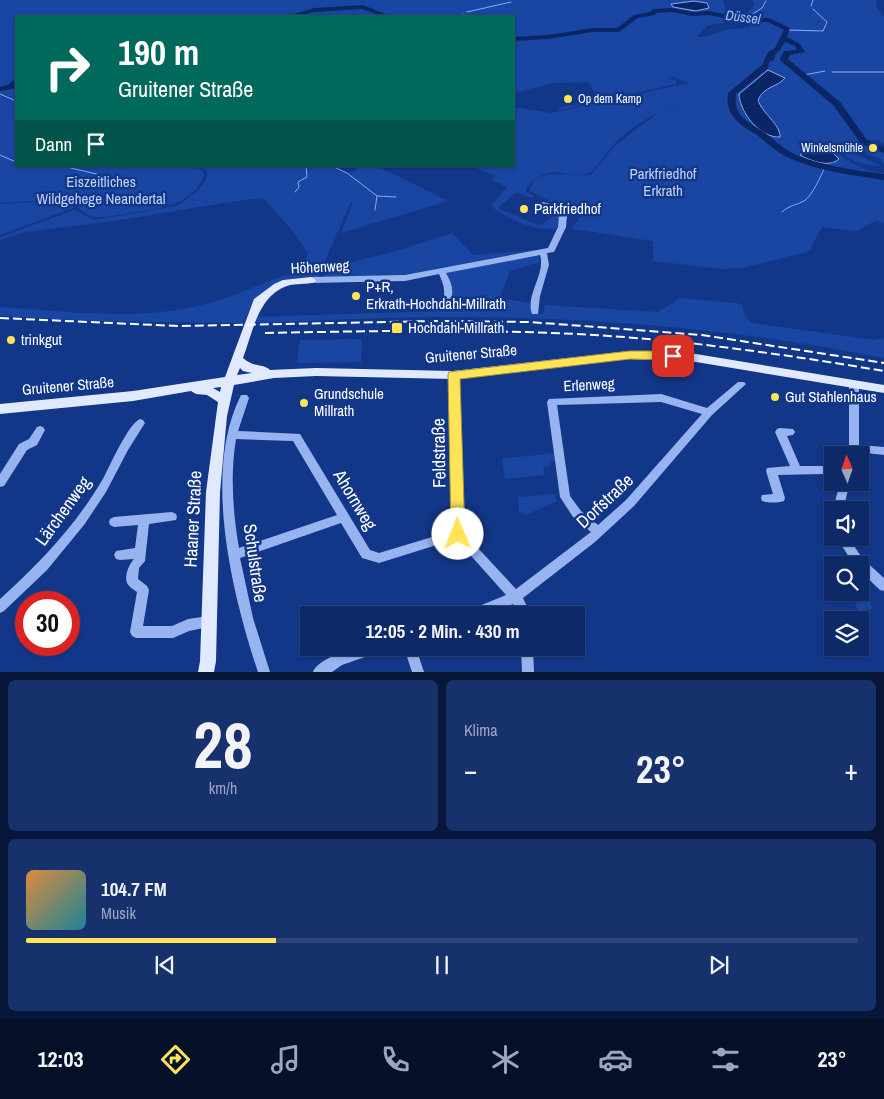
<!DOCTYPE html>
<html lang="de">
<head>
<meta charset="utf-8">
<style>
	:root { --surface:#0e2967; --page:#17316d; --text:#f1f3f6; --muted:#9ba6c0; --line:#2e457b; --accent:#ffe457 }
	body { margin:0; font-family:"Archivo Narrow",sans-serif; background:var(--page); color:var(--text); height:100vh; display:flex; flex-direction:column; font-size:19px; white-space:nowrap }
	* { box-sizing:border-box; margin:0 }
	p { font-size:16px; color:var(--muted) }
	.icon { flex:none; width:28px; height:28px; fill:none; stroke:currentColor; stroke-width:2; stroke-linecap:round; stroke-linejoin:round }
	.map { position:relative; height:672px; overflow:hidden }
	.details { display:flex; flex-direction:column; gap:8px; padding:8px; background:#081739; flex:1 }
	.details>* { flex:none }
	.top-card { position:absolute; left:15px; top:15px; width:500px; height:152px; border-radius:0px; box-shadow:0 1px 4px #0004,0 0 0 1px var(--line); background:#00695c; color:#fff; overflow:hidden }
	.needle { width:32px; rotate:358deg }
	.fabs { position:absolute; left:824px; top:446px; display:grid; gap:10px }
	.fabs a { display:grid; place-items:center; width:45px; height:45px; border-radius:0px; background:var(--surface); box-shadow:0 1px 4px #0004,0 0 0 1px var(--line); font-size:25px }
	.speed { position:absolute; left:15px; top:591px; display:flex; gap:10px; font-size:25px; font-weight:700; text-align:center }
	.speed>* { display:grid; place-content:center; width:65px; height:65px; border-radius:50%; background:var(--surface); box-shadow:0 1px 4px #0004,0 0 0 1px var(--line); line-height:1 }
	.speed .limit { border:8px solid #d22; background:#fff; color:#111 }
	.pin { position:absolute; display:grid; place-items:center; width:42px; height:42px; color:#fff; margin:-21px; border-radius:10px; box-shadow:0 2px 8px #0006 }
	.me { position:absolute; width:55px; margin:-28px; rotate:359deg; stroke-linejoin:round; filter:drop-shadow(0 0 4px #0008) }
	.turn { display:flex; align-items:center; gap:18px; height:105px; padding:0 20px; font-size:22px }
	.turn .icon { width:65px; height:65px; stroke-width:2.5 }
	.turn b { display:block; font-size:35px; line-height:42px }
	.then { display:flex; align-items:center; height:48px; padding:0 20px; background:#0003; gap:10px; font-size:19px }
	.big { font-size:38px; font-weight:700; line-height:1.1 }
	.details .widget { flex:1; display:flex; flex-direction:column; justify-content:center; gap:8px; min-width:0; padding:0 18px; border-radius:8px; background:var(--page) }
	.details .dial { align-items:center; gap:0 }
	.dial b { font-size:65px; line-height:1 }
	.song { display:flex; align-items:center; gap:15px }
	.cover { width:60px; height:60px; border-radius:8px; background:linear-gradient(135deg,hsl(30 70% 55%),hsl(190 70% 35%)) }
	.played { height:5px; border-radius:2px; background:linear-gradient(90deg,var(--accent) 30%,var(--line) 30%) }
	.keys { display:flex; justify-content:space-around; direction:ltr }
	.heat { display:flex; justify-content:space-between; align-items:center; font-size:28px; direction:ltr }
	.details .tiles { flex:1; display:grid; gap:8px; grid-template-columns:1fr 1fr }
	.widget:last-child { grid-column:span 2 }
	.trip { position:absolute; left:300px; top:606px; width:285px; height:50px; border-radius:0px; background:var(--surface); box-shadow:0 1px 4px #0004,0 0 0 1px var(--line); font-weight:700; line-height:50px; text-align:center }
	.tab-bar { display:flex; height:80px; justify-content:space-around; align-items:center; background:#061029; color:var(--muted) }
	.tab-bar .icon { width:35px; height:35px }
	.tab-bar .active { color:var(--accent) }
	.tab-bar b { font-size:22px; color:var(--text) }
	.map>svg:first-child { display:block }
	.green { fill:#1946a3; fill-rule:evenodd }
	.water { fill:#0b2665; stroke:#89adf4 }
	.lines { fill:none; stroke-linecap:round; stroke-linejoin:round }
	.stream { stroke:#89adf4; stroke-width:1 }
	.river { fill:#0b2665; fill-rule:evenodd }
	.minor { fill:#97b4f1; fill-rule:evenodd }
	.major { fill:#e1e9ff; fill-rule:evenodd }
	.rail { stroke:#fff; stroke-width:2; stroke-dasharray:9 4; stroke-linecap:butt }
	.route { fill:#ffe457; stroke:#a69439 }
	.poi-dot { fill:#ffe457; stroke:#123789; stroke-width:2 }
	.labels { text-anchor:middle; stroke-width:5; stroke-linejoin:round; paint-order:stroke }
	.far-poi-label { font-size:12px; fill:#fff; stroke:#123789; text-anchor:start }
	.far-water-label { font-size:14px; font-style:italic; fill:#a3bff8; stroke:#123789 }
	.park-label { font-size:15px; fill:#bed2fc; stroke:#123789 }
	.poi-label { font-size:15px; fill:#fff; stroke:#123789; text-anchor:start }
	.street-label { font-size:15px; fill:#fff; stroke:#123789 }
	.near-street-label { font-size:18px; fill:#fff; stroke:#123789 }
</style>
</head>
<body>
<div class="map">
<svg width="884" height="672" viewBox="0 0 884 672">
	<rect width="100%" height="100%" fill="#123789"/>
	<g class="green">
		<path d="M0 0H723L727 11 745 15 755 5 752 0H877L876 6 884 17V143L878 140H861L874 151H884V165L881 159 866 154 868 153 857 145 851 147 857 151 853 153 881 166C856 164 849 161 832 143L829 144C847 162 859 170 884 173V223L877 220 856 231 822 227 811 247 812 249 807 252 741 268 723 269 653 261V241L572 229 582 214 567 210 530 191C532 165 576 178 591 175L613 148 636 129 660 112 682 104C656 111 632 126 613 145 605 153 600 166 590 172 571 183 553 157 526 188V192L534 196 533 198 516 193 498 207 499 209 538 225 542 224 553 216 551 214 554 211 560 215 557 229C532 230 511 221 491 206L507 187 491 180 496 176 471 166H514V107L551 113 689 83 674 77 668 79 676 80V84L560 110 558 108 599 99 588 82 553 83 519 92 514 91V16H16V166H190L201 169 204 175C194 206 156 209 129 213 118 215 105 218 95 217 86 217 72 202 70 197L67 199 0 203ZM735 20H746L751 27 726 30 705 37H697L707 26ZM758 78 783 81 768 87 758 100 770 136C754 124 740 116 739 94ZM827 147 839 159C829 169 811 161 800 155L804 152Z"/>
		<path d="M199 166H329L347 174 357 170 352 166H377L448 201 341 233 353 202H351L318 277C278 278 259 284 243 323L93 321 0 316V307C68 311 139 322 206 304 239 296 268 278 301 272L308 253 292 230 263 198C208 204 153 216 97 223 64 228 31 228 0 240V237L74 210 95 220 176 206C186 201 210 184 207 171Z"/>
		<polygon points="69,200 75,204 73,208 0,235 0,204"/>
		<path d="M452 233 473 255 535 250 540 262 510 271 500 298 530 303 532 314H543L545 305 658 312 680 298 737 303 742 305 746 318 753 323 874 340 884 338V358C739 329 588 316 441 317 379 317 317 321 256 323L257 317 443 311 453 304 448 277 442 267 407 276 326 278 324 276 327 268 393 252Z"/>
		<polygon points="362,339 361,362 297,363 300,340"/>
		<polygon points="554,453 555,461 550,461 551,466 543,467 545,475 505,479 502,459"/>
		<polygon points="554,494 557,501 526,515 519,512 518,497"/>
		<polygon points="860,591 864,591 873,609 858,610 851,593 860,592"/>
	</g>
	<g class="water">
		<polygon points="694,1 707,3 709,8 696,11 673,7 671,4"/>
		<path d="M768 70 785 78C778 87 764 86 758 100 762 113 781 125 780 137 760 138 740 113 739 94Z"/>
		<path d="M827 147 839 159C829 168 811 161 800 155L804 152Z"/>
	</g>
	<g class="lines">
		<g class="stream">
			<polyline points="811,6 813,0"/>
			<polyline points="467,12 511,2"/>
			<polyline points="460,15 463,14"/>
			<polyline points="751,20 751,15 762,8 766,1"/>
			<polyline points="787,30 823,31 827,22 813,9"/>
			<polyline points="832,72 884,72"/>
			<polyline points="804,75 825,71"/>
			<polyline points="0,94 16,101"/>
			<polyline points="0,155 16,162"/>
			<polyline points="62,166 101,175"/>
			<polyline points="334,167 347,173 377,196 396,197"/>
			<polyline points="295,192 299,187 298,182 307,177 306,166"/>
			<polyline points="375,210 377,196"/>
			<path d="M782 212C788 206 796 205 804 201 812 196 821 176 825 167"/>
		</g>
		<g class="river">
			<polygon points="363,5 390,16 382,16 362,9 314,12 297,16 287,16 314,8"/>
			<path d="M672 8 692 12 709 11 745 18H769L790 28 787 37 800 44 805 52 790 55 788 59 840 102 867 140 884 147V153L861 144 834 106 781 61 780 59 784 51 797 50 795 46 785 42 780 50 775 55 774 60 769 62 768 68 736 94C733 114 745 120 759 129 771 136 781 148 794 154 823 166 853 170 884 174V180C852 175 816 171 787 157 774 151 764 139 752 132 737 123 725 113 728 93L762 65 768 52 775 48 784 30 768 22H745L709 15 692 16 672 12 656 13 655 15 638 18 619 32H593L548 39 514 41V37L548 35 593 28H617L634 15 650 12 653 9Z"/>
			<polygon points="451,14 464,14 467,16 448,16"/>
			<polygon points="13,80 16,80 16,86 13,89 0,91 0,87 8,85"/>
		</g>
		<g class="minor">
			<path d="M540 202C549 202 561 208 567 215L566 227 555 250 554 252 547 253 549 265 540 296 538 314H532C525 294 546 275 540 255L446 273C452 283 455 293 449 304L437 308 433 305 434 303 443 300C446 291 443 283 439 274L405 281 311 283 307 280 311 277 405 275 548 248 558 227 559 215 540 206Z"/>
			<path d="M453 372 456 373 458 375 463 532 516 589 591 532 573 517 560 497 547 402 549 399 661 394 707 408 738 382H744L746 384 712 415 634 506 595 542 523 598 531 615H519L513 604 485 615H465L467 611 506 595 456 539 379 563 362 558 341 523 240 558 253 618 270 672H258C232 594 202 472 241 395H247L249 398 238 431 300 434 370 550 379 553 452 531 448 375 450 373ZM661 402 702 414 626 500 598 525 581 511 570 496 557 405ZM236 439 293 441 337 515 239 548C233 513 230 475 236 439Z"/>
			<polygon points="854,381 857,382 859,384 859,445 884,447 884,455 858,452 857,455 847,455 849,448 849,384 851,382"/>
			<path d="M140 419 143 420 145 423 128 450 106 492 84 525 47 570 4 611 0 613V599C40 563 77 524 104 477 110 465 129 423 140 419Z"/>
			<polygon points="40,426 43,427 45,430 37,445 27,450 4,486 0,487 0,474 19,444 29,439 37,427"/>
			<path d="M780 428 793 429 795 432 793 435 787 436 800 466H822L832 469V477L822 474 778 475 785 498 784 501C777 503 769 503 762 501L761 498 762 495 773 494 766 471 767 468 790 466 775 432 777 429Z"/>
			<polygon points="840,482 850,482 843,510 833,510"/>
			<path d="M172 512 176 514 177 517 176 520 149 524 145 561 139 568 138 579 147 586 149 590 143 626H172L188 619 209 616 213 618 215 622 213 626 189 631 173 638H136L132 636 130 632 137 592C134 590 129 587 127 583 124 576 129 564 134 559L120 560 116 559 114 555 116 551 135 548 138 525 114 527 110 525 109 522 110 519 114 517Z"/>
			<polygon points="837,538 849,538 862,558 884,578 884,591 880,590 860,571 860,565 854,565"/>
			<path d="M358 648H381L379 652 342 665 332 672H313C318 659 346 651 358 648Z"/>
			<polygon points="404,648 416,648 424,672 412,672"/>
			<polygon points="521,648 533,648 534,672 522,672"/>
		</g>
		<path class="major" d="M311 277 316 280 315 282C306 285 296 283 287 286 258 296 253 332 243 358 254 368 263 363 270 370L316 368 453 371 629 351 690 353 884 385V393L690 361 629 359 453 379 316 376 274 378 234 385 227 416 220 492 216 661 214 672H198L200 661 206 492 218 402 207 395 196 394 191 391 133 401 0 414V404L133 391 225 377 254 299 274 284 283 280ZM240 368 243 371 252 373 237 375ZM221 387 220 392 213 388Z"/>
		<g class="rail">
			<polyline points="0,318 178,326 435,321 530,322 702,335 884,363"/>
			<path d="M265 333C369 331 472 329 576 334 679 339 782 354 884 371"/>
		</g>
	</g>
	<polygon class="route" points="630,351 673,351 679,356 673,360 630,359 460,379 465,534 463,539 458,541 453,539 451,534 448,375 449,372"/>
	<g class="poi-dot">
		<circle cx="568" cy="99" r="5"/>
		<circle cx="873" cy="148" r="5"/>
		<circle cx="524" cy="209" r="5"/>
		<circle cx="356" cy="296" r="5"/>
		<rect x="391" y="322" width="12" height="12" rx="2.5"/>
		<circle cx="11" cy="340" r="5"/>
		<circle cx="775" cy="397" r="5"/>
		<circle cx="304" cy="403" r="5"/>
	</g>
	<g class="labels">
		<g class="far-poi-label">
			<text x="578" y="103">Op dem Kamp</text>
			<text x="863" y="152" text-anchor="end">Winkelsmühle</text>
		</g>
		<g class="far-water-label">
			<text transform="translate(743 17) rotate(7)" y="5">Düssel</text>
		</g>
		<g class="park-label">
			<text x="663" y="179">Parkfriedhof<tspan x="663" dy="17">Erkrath</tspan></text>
			<text x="101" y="187">Eiszeitliches<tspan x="101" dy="17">Wildgehege Neandertal</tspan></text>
		</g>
		<g class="poi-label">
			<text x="534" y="214">Parkfriedhof</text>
			<text x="366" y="292">P+R,<tspan x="366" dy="17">Erkrath-Hochdahl-Millrath</tspan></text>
			<text x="408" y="333">Hochdahl-Millrath</text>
			<text x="21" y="345">trinkgut</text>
			<text x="314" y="399">Grundschule<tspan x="314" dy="17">Millrath</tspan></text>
			<text x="785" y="402">Gut Stahlenhaus</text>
		</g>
		<g class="street-label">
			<text transform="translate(320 267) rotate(-3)" y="5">Höhenweg</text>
			<text transform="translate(471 354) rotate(-5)" y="5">Gruitener Straße</text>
			<text transform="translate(589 385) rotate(-3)" y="5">Erlenweg</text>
			<text transform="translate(68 386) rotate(-5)" y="5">Gruitener Straße</text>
		</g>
		<g class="near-street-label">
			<text transform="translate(439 453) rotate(-91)" y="6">Feldstraße</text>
			<text transform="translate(355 500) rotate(59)" y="6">Ahornweg</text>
			<text transform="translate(605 501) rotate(-43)" y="6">Dorfstraße</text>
			<text transform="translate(63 511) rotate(-54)" y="6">Lärchenweg</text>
			<text transform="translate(193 519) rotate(-87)" y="6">Haaner Straße</text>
			<text transform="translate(255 563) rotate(82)" y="6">Schulstraße</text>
		</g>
	</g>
</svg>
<div class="fabs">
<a><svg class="needle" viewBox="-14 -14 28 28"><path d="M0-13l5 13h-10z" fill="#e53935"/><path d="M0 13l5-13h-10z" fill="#9ba6c0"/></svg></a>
<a><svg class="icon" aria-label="sound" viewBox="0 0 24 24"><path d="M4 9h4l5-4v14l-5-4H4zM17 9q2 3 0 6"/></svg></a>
<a><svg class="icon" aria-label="search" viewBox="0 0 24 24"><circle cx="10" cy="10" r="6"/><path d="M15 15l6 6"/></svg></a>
<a><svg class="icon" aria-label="layers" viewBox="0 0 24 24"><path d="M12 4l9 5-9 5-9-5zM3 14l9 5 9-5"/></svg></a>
</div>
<div class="speed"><div class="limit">30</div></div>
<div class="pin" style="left:673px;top:356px;background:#d93025"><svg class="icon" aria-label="arrive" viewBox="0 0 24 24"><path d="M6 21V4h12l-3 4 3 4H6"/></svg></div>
<svg class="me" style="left:458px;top:534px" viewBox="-20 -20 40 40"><circle r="19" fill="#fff"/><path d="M0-13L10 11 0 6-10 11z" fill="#ffe457"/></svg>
<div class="trip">12:05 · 2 Min. · 430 m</div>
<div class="top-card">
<div class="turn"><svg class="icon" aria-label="right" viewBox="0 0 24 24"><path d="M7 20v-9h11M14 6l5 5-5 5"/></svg><div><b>190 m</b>Gruitener Straße</div></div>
<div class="then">Dann<svg class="icon" aria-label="arrive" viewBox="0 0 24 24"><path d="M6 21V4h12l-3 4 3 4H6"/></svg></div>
</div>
</div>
<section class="details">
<div class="tiles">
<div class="widget dial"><b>28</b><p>km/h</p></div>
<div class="widget"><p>Klima</p>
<div class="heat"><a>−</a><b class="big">23°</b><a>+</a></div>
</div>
<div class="widget">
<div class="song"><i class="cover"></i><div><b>104.7 FM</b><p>Musik</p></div></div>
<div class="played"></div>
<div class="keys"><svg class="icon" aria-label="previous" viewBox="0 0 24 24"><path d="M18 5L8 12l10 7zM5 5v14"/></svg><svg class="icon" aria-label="pause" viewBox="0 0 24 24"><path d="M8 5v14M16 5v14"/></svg><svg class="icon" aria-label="next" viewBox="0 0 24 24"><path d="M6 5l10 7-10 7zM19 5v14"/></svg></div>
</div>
</div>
</section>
<nav class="tab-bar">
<b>12:03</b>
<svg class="icon active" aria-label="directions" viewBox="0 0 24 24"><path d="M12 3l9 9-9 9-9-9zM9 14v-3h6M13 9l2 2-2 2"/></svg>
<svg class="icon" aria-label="music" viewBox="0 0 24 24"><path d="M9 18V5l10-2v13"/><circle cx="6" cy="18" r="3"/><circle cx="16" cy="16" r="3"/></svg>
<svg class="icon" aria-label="phone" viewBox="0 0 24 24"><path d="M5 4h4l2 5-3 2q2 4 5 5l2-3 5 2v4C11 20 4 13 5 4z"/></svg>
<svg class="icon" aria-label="climate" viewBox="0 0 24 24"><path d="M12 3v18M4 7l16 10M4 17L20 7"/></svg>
<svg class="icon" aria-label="car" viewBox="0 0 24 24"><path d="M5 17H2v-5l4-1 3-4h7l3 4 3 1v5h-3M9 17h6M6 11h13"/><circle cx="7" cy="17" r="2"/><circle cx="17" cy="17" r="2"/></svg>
<svg class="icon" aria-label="filters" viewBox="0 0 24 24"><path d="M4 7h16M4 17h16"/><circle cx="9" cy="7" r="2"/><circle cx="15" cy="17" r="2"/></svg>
<b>23°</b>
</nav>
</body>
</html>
